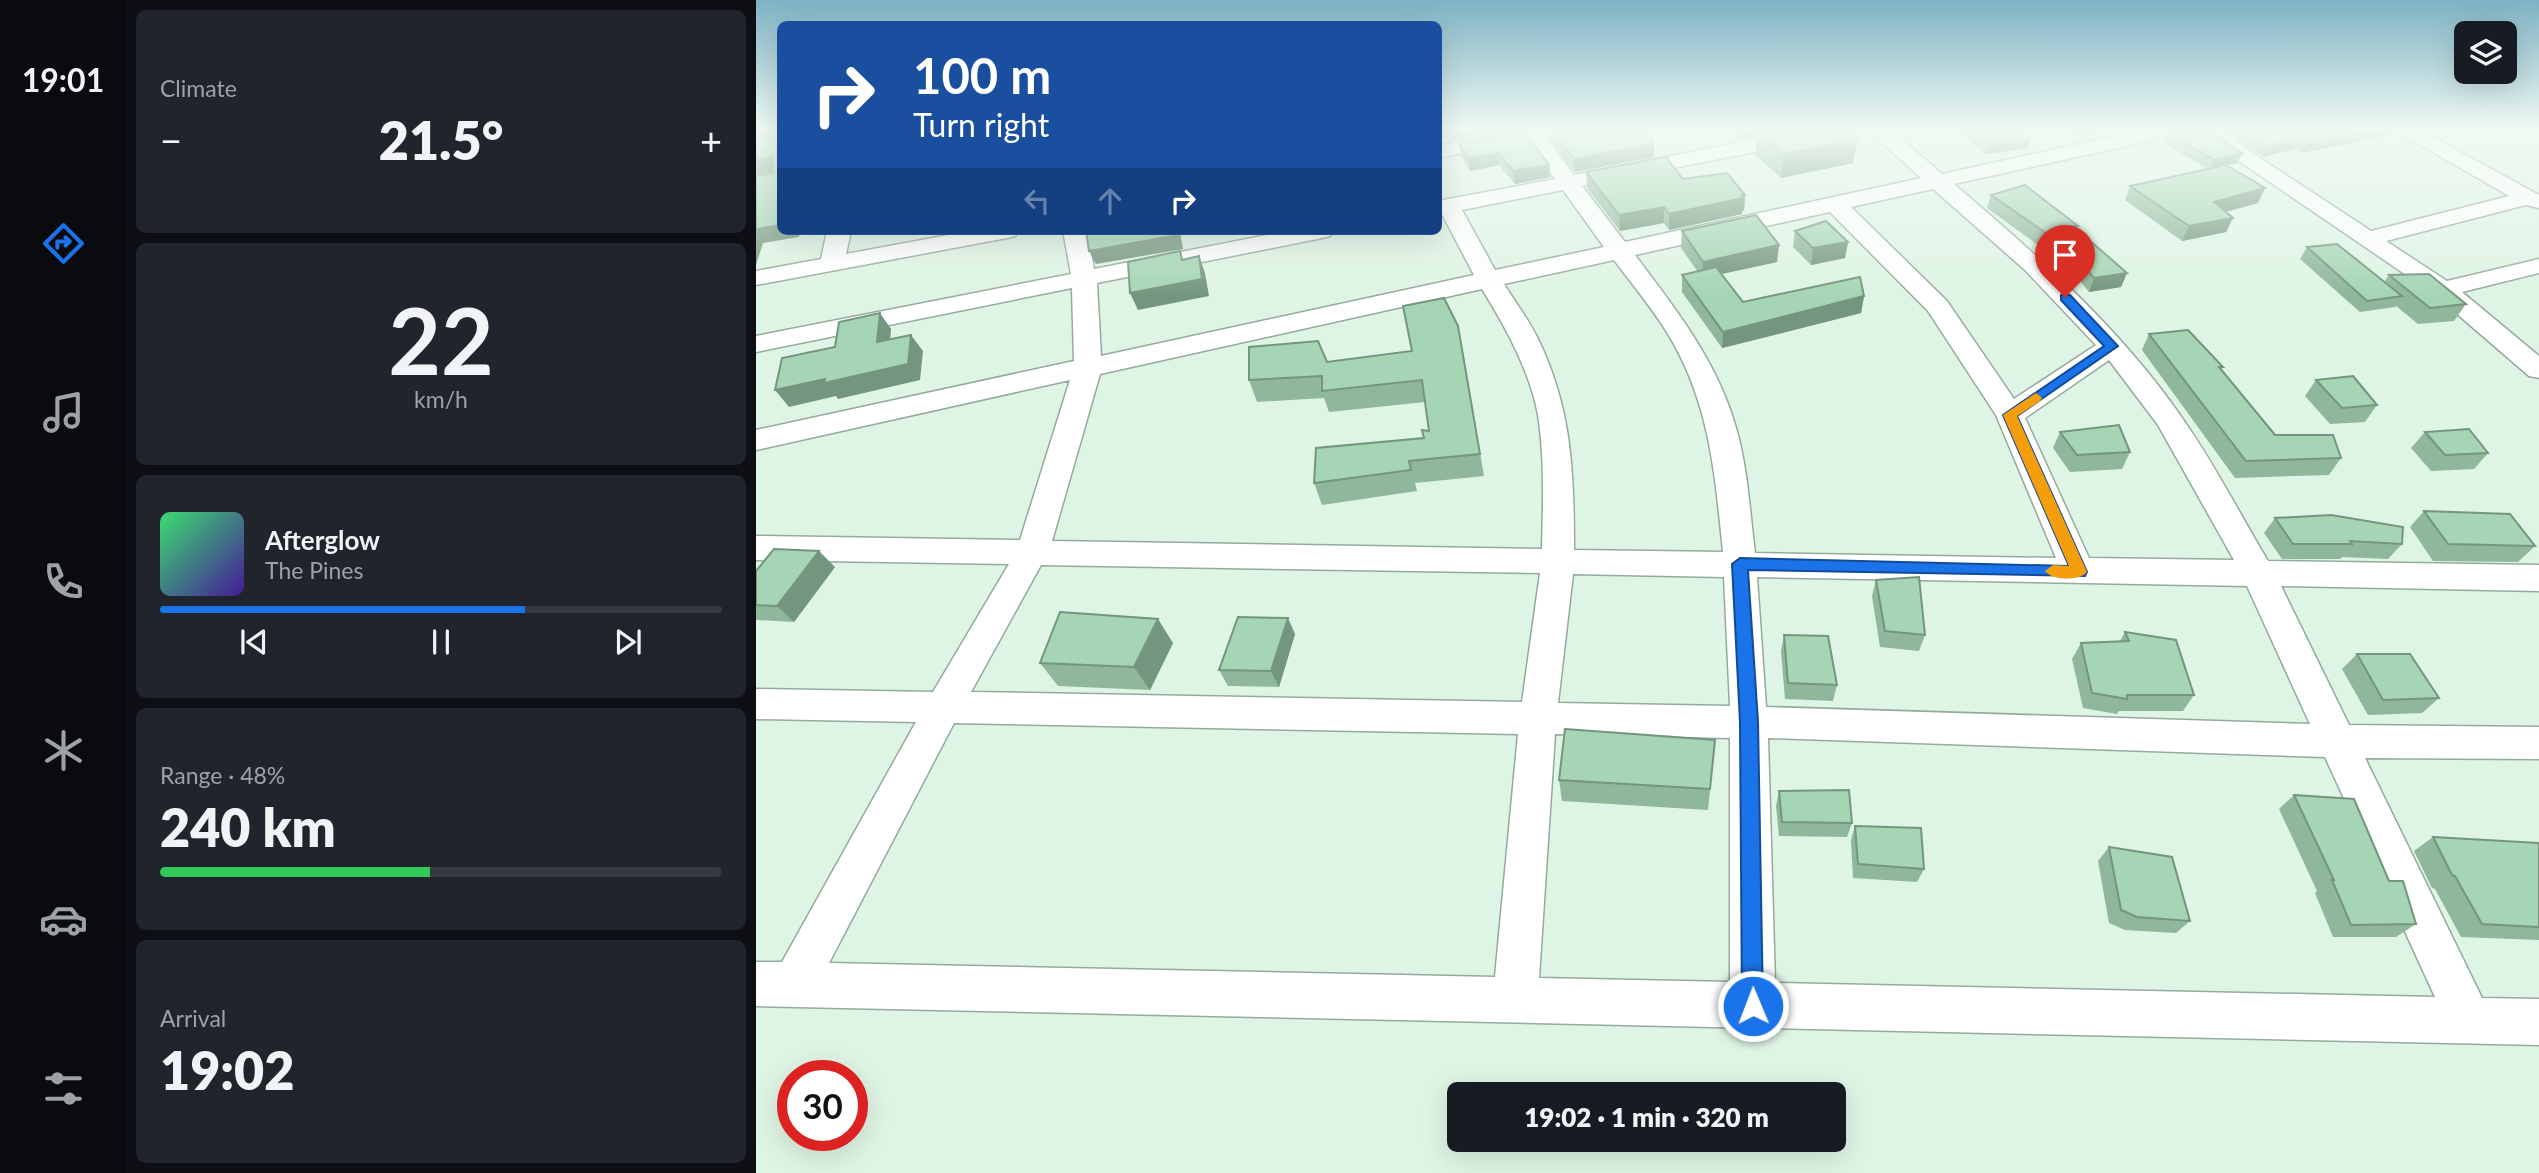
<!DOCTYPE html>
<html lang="en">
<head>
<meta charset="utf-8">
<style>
	:root { --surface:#171b24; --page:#20242c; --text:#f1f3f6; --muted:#9ea1a6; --line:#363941; --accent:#1a73e8 }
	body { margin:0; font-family:Lato,sans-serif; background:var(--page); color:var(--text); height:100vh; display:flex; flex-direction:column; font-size:26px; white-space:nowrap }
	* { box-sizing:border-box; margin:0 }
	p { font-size:23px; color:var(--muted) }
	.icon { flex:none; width:38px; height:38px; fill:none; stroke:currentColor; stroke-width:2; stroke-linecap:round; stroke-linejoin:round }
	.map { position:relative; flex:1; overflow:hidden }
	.drawer { display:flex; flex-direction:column; gap:10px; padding:10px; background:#0d0f14; width:630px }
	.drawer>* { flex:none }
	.hud { position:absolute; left:21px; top:21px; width:665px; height:214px; border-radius:10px; box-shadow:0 7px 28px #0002; background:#1a4fa0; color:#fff; overflow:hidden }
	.controls { position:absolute; left:1698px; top:21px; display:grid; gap:14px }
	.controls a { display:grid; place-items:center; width:63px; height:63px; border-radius:10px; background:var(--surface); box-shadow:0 7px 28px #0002; font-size:35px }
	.speed { position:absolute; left:21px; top:1060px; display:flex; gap:14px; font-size:35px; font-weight:700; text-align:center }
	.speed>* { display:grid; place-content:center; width:91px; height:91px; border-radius:50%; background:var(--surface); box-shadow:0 7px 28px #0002; line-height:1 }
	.speed .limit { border:10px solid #d22; background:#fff; color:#111 }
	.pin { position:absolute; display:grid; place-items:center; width:60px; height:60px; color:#fff; margin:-72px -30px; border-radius:50% 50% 50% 0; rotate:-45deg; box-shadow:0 0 7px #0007 }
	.pin .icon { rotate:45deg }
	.me { position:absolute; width:77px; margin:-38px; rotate:359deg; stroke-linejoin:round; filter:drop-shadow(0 0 5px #0008) }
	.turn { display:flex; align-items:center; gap:24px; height:147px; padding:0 21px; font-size:32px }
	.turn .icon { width:91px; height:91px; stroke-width:2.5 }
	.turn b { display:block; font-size:49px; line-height:60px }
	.lanes { display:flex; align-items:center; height:66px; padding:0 21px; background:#0003; justify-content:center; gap:35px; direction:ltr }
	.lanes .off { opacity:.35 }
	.big { font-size:52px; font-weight:800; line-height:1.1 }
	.drawer .tile { flex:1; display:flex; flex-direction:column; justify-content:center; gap:10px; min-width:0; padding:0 24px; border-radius:10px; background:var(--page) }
	.drawer .dial { align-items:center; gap:0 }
	.dial b { font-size:91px; line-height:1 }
	.song { display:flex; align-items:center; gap:21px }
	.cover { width:84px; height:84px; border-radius:10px; background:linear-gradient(135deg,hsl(140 70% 55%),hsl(260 70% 35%)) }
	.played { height:7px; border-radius:4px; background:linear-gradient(90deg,var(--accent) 65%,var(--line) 65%) }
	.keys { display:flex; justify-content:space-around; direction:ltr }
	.heat { display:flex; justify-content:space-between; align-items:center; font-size:38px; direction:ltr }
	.charge { height:10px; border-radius:5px; background:linear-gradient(90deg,#34c759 48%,var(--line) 0) }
	.trip { position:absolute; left:691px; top:1082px; width:399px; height:70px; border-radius:10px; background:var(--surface); box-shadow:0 7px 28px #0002; font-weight:800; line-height:70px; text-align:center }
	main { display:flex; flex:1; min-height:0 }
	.tab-bar { display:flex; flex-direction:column; width:126px; justify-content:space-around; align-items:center; background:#090b0e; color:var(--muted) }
	.tab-bar .icon { width:49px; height:49px }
	.tab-bar .on { color:var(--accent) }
	.tab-bar b { font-size:32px; color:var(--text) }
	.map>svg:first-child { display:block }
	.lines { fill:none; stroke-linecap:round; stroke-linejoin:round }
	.street-casing { stroke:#95aa9b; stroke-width:3 }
	.street { fill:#fff; fill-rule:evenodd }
	.wall { fill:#8eb79b }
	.shaded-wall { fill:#74957e }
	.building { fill:#a5d5b4; stroke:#74957e; stroke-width:2 }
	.route { fill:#1a73e8; stroke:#114b97; stroke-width:2 }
	.slow { fill:#f59e0b }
</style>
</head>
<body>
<main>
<nav class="tab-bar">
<b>19:01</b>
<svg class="icon on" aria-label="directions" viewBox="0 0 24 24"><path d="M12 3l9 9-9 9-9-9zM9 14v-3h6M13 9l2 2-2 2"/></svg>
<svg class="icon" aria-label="music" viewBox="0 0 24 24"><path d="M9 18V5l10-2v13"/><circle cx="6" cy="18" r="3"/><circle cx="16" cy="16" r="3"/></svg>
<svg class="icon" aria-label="phone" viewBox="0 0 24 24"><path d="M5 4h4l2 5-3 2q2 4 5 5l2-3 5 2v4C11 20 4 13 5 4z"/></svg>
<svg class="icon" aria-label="climate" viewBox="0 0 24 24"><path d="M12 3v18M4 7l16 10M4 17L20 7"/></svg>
<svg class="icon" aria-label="car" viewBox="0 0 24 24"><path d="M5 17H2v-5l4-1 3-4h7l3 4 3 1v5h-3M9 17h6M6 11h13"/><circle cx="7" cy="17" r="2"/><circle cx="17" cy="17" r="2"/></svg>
<svg class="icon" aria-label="filters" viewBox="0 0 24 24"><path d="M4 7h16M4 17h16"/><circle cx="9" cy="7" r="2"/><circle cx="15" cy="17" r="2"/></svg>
</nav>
<section class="drawer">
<div class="tile"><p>Climate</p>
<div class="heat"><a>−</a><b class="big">21.5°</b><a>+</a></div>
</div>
<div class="tile dial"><b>22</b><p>km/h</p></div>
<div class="tile">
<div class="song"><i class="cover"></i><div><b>Afterglow</b><p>The Pines</p></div></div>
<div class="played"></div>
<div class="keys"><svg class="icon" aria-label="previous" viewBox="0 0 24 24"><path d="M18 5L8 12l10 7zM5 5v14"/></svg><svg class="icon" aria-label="pause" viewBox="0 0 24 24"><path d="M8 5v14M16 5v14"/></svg><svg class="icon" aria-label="next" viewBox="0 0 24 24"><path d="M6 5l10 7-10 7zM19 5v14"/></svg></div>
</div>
<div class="tile"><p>Range · 48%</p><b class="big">240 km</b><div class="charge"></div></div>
<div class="tile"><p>Arrival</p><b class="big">19:02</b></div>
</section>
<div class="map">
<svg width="1783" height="1173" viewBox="0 0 1783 1173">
	<rect width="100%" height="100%" fill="#def4e4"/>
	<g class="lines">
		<defs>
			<g id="street">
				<path d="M764 131H785L818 175 1042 131H1085L1075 137 826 186 869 242 1165 178 1113 131H1136L1186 174 1382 131H1422L1412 137 1198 184C1280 254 1362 326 1424 415 1457 461 1483 513 1512 561L1783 565V591L1525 586 1593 725 1783 727V759L1609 758 1726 998 1783 999V1045L0 1006V962H26L160 722 0 719V689L177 692 253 564 0 560V536L264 540 314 380 0 450V430L318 361 316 288 0 352V336L315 274 307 231H331L338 269 531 231H578L574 236 566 238 341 283 345 356 718 275 686 214 682 215V201L799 179ZM1177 189 1269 270 1340 345 1258 399 1191 301 1095 207ZM807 190 848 247 739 270 706 210ZM1074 212 1172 311 1240 415 1300 558 999 553C994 514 992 473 982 435 964 365 922 312 879 255ZM858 260C876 284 896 308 912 334 954 403 959 474 967 552L818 550C818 473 816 409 782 339 773 320 759 302 748 284ZM726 289C749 326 774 371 782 415 789 459 787 505 786 549L296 541 344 374ZM1353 360 1402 425 1478 560 1333 558 1269 418ZM285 565 784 573 766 702 215 692ZM817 574 968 577 974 706 802 703ZM1001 577 1491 586 1554 724 1010 707ZM198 723 762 734 739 977 73 963ZM799 734 974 738V982L783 978ZM1012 738 1569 757 1679 997 1019 983Z"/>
				<polygon points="1439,131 1463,131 1615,231 1753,196 1640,131 1666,131 1783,195 1783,208 1770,205 1630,241 1691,281 1783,259 1783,273 1706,292 1783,356 1783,378 1773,376 1678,294"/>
				<polygon points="749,133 756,135 759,139 756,143 682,158 682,146"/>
				<polygon points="71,231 95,231 90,254 214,231 263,231 259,236 251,238 0,285 0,271 65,259"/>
			</g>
		</defs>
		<use href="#street" class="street-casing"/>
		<use href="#street" class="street"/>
	</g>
	<g class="wall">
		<polygon points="793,131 889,131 898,144 898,157 819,172 793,139"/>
		<polygon points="973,131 1091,131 1101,140 1097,163 1025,178 999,155 1001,137 983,140"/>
		<polygon points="1202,131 1265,131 1275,138 1272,148 1230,154"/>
		<polygon points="1295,131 1345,131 1332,137"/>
		<polygon points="1409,131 1486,153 1481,163 1470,165 1502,203 1469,212 1477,218 1470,232 1426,241 1369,200 1374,186 1452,169 1405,141"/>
		<polygon points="1468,131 1641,131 1639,134 1545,153 1539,149 1507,157"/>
		<polygon points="703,144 793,165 794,177 759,184 743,165 714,171 705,156"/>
		<polygon points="830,172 927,179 989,195 988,211 986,211 986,214 913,230 908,223 864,231 831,188"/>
		<polygon points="1235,195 1321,230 1371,273 1365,287 1333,292 1320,276 1315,277 1282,245 1231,208"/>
		<polygon points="926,231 1021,262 965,274 987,302 1108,296 1105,313 966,348 926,292 926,275 942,272 925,248"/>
		<polygon points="1039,231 1092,242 1089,258 1055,265 1037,247"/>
		<polygon points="1551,247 1628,282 1633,275 1710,304 1698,321 1662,324 1640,306 1639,307 1604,312 1544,259"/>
		<polygon points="702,326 728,476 659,483 661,491 566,505 558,483 668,438 673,431 669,402 573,412 568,398 501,402 493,380 571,362 656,351"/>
		<polygon points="1393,334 1467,367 1465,370 1519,435 1585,458 1573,475 1479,478 1386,350"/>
		<polygon points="1560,380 1621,405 1609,422 1574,424 1549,396"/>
		<polygon points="1304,432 1374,452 1366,469 1314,472 1297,448"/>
		<polygon points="1669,432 1732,453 1718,469 1675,471 1655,448"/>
		<polygon points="1668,511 1779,546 1762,562 1677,561 1654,527"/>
		<polygon points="1519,518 1646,544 1632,559 1586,557 1584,559 1526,559 1508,533"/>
		<polygon points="79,567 38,622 0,620 0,571"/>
		<polygon points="1120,580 1169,635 1163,651 1124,647 1116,596"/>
		<polygon points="1369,632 1438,695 1427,711 1363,711 1361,714 1327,708 1316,659 1325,643 1364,641"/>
		<polygon points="539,634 523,687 472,686 463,670"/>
		<polygon points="1028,635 1081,685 1077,701 1029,699 1025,651"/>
		<polygon points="417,643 394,690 302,686 284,663"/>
		<polygon points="1601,654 1683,698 1666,713 1612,715 1586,669"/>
		<polygon points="959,740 952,810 806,801 803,780"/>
		<polygon points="1023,791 1096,823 1091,837 1023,836 1020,806"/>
		<polygon points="1538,795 1633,881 1660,924 1640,937 1577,937 1559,893 1561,891 1523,809"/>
		<polygon points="1099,826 1168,869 1161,882 1097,878 1095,840"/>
		<polygon points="1677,837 1783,843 1783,940 1705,937 1679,889 1676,888 1658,851"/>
		<polygon points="1353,847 1434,921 1420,933 1369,930 1353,923 1342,861"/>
	</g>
	<g class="shaded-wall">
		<polygon points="0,131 23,131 24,136 0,139"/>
		<polygon points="682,131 691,131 692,137 682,138"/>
		<polygon points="693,131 743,131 695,141"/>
		<polygon points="983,131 1033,131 1001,132 1001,137 983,140"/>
		<polygon points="1334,131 1345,131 1332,137"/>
		<polygon points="1608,131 1641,131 1639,134 1545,153 1550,143"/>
		<polygon points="1275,138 1272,148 1230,154 1233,144"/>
		<polygon points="1544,139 1539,149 1507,157 1512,147"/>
		<polygon points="1101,140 1097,163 1025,178 1028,154"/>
		<polygon points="898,144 898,157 819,172 818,159"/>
		<polygon points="742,153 743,165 714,171 712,158"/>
		<polygon points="1486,153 1481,163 1453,170 1458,160"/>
		<polygon points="17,157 24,170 0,175 0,160"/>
		<polygon points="793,165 794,177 759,184 757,171"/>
		<polygon points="1509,188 1502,203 1451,217 1458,202"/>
		<polygon points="985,195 989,195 988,211 986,211 986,214 913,230 913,214"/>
		<polygon points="908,207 908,223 864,231 863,215"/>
		<polygon points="1477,218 1470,232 1426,241 1433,226"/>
		<polygon points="24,225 24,231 45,231 43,237 7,243 0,265 0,229"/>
		<polygon points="421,231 424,231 427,249 340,264 333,251"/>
		<polygon points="1092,242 1089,258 1055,265 1057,248"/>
		<polygon points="1023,245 1021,262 947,278 947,262"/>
		<polygon points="443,256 449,273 453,296 382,310 374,293"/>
		<polygon points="1325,262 1320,276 1315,277 1320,263"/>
		<polygon points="1371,273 1365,287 1333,292 1338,278"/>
		<polygon points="1108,296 1105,313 966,348 967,332"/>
		<polygon points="124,313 135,329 133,358 121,342"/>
		<polygon points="155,335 167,351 164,380 82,399 80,396 33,407 19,390"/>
		<polygon points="63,551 79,567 38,622 21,606"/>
		<polygon points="532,618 539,634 523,687 515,671"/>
		<polygon points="402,619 417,643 394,690 378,667"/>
	</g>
	<g class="building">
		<polygon points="17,131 24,131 24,225 0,229 0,176 17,173 17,157 0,160 0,141 17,139"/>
		<polygon points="769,131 793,165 757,171 742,153 712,158 703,144"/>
		<polygon points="796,131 889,131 898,144 818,159"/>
		<polygon points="1003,131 1091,131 1101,140 1028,154 1001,132"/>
		<polygon points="1217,131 1265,131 1275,138 1233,144"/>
		<polygon points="1409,131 1454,131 1486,153 1458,160"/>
		<polygon points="1488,131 1608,131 1550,143 1544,139 1512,147"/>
		<polygon points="910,157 927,179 971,173 989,195 985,195 987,198 913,214 908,207 863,215 830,172"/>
		<polygon points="1470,165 1509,188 1458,202 1477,218 1433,226 1374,186"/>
		<polygon points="1269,185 1322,226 1317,226 1371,273 1338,278 1325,262 1320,263 1287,231 1235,195"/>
		<polygon points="1000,215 1023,245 947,262 926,231"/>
		<polygon points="1070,221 1092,242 1057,248 1039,231"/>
		<polygon points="330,231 421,231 422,235 333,251"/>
		<polygon points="1581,244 1646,296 1611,301 1551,247"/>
		<polygon points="424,251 426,260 443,256 446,279 374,293 372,262"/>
		<polygon points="960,267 987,302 1104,277 1108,296 967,332 926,275"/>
		<polygon points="1673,274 1710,304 1674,308 1633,275"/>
		<polygon points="688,298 702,326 724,454 653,461 655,470 558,483 560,448 668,438 666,430 673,431 666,380 566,391 566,376 493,380 493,347 562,341 571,362 656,351 647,306"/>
		<polygon points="124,313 121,342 155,335 152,364 68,383 69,379 19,390 26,358 79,347 83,322"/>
		<polygon points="1432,330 1467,367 1463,367 1519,435 1577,435 1585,458 1490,461 1393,334"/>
		<polygon points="1597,376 1621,405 1586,408 1560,380"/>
		<polygon points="1363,425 1374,452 1321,455 1304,432"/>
		<polygon points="1713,429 1732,453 1689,455 1669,432"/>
		<polygon points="1668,511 1754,514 1779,546 1692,544"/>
		<polygon points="1575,515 1647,527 1646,544 1594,541 1596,544 1537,544 1519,518"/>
		<polygon points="18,549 63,551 21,606 0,605 0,571"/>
		<polygon points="1163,577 1169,635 1129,631 1120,580"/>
		<polygon points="304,612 402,619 378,667 284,663"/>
		<polygon points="482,617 532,618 515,671 463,670"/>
		<polygon points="1369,632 1420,640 1438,695 1371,695 1371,699 1336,693 1325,643 1373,641"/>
		<polygon points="1028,635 1072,636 1081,685 1032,683"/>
		<polygon points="1601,654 1654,654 1683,698 1627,700"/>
		<polygon points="809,729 959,740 954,789 803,780"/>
		<polygon points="1093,790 1096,823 1026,822 1023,791"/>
		<polygon points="1538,795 1598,799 1633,881 1647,881 1660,924 1595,925 1576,880 1578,880"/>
		<polygon points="1099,826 1165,828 1168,869 1102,864"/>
		<polygon points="1677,837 1783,843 1783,927 1726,924 1699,876 1696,875"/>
		<polygon points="1353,847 1416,857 1434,921 1381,917 1365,910"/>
	</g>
	<linearGradient id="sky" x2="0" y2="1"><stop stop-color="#7eb2c4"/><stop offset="0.44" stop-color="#f0faf3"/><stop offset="1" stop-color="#f0faf3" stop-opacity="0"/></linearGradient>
	<rect width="1783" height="296" fill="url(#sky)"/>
	<polygon class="route" points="1309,294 1314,295 1362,346 1261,416 1331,572 1329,576 992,570 1002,722 1007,1006 1004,1014 997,1017 989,1014 986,1006 984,722 976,564 984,558 1313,566 1247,415 1348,346 1305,300 1305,295"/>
	<path class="slow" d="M1280 393 1286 398 1284 401 1261 416 1331 572C1324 581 1296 581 1289 571L1297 565 1313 566 1247 415Z"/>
</svg>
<div class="controls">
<a><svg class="icon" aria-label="layers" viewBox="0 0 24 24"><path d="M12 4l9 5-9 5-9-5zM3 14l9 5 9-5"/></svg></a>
</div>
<div class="speed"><div class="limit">30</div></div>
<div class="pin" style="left:1309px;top:297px;background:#d93025"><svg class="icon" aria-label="arrive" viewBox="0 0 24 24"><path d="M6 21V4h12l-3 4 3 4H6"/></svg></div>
<svg class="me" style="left:997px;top:1006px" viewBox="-20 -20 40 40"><circle r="17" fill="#1a73e8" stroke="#fff" stroke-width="3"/><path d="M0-11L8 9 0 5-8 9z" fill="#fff"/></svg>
<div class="trip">19:02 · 1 min · 320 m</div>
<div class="hud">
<div class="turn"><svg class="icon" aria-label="right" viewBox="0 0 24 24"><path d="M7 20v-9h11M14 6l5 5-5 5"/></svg><div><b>100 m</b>Turn right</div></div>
<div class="lanes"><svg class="icon off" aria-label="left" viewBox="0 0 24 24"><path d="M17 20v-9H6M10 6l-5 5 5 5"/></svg><svg class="icon off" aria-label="ahead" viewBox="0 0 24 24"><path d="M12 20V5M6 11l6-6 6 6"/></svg><svg class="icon" aria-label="right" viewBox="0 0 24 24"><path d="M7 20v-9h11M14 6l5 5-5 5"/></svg></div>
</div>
</div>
</main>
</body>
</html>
